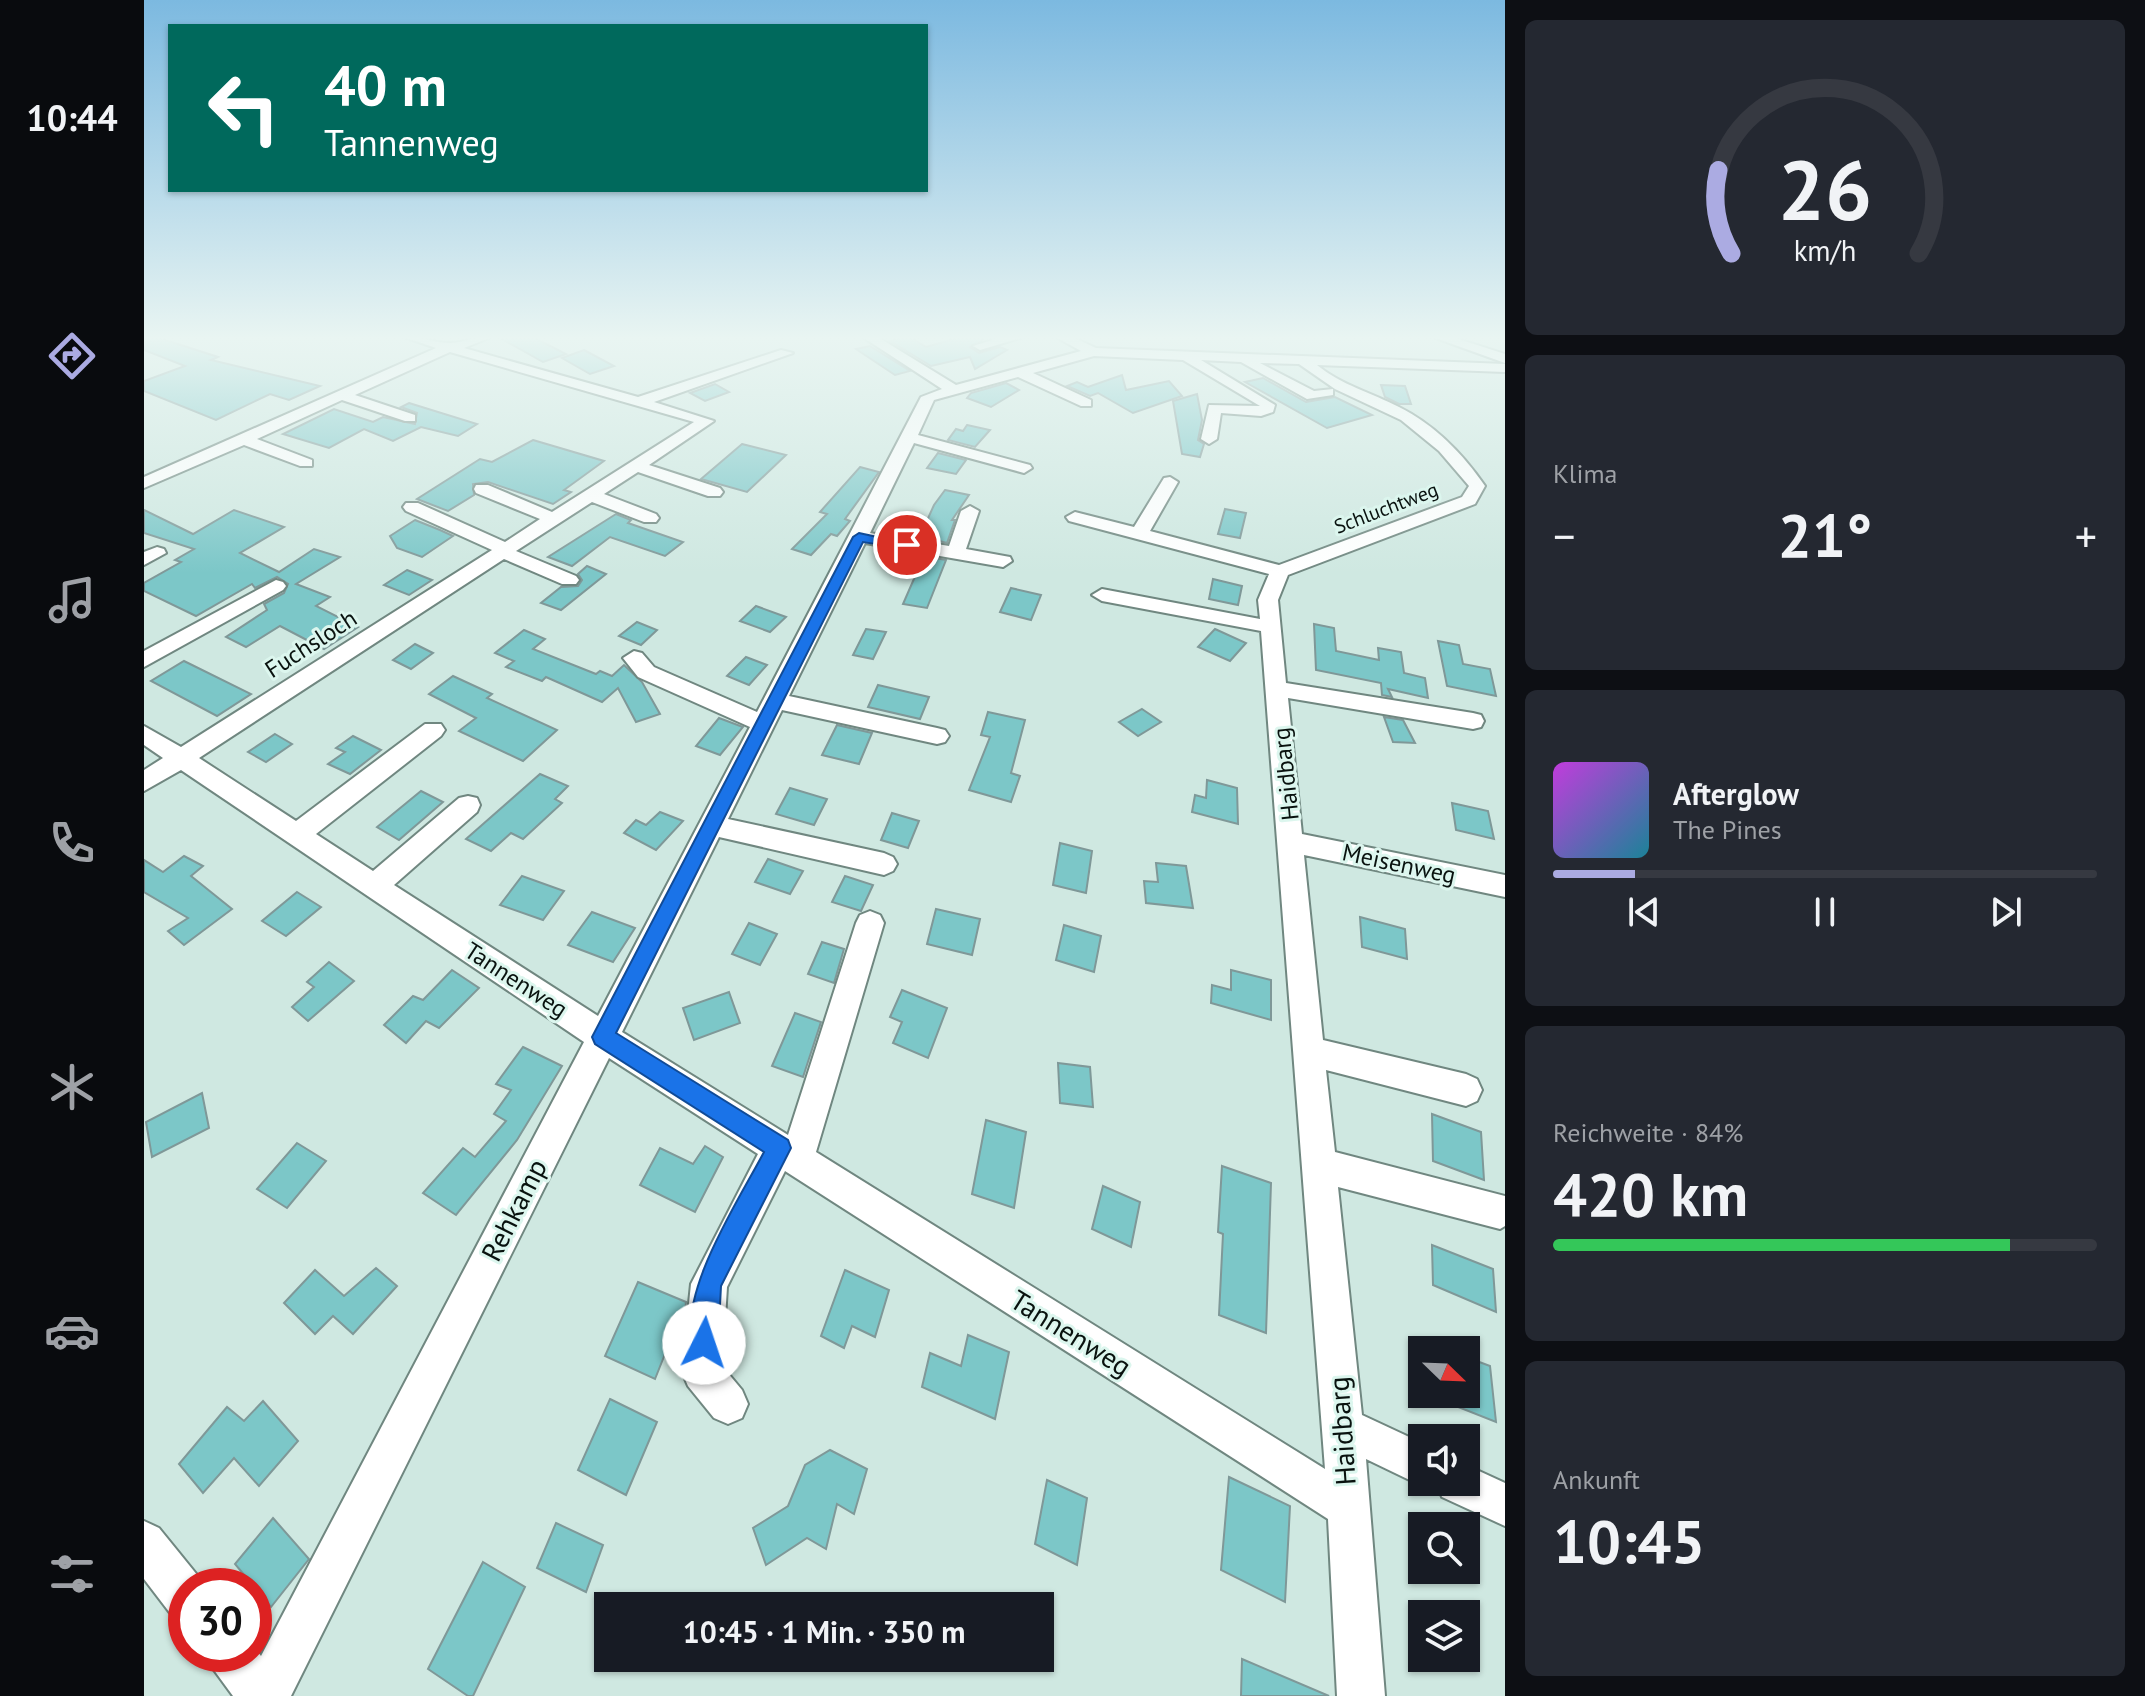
<!DOCTYPE html>
<html lang="de">
<head>
<meta charset="utf-8">
<style>
	:root { --surface:#171b24; --page:#242831; --text:#f1f3f6; --muted:#9ea1a6; --line:#363941; --accent:#ababe2 }
	body { margin:0; font-family:"PT Sans",sans-serif; background:var(--page); color:var(--text); height:100vh; display:flex; flex-direction:column; font-size:30px; white-space:nowrap }
	* { box-sizing:border-box; margin:0 }
	p { font-size:26px; color:var(--muted) }
	.icon { flex:none; width:44px; height:44px; fill:none; stroke:currentColor; stroke-width:2; stroke-linecap:round; stroke-linejoin:round }
	.map { position:relative; flex:1; overflow:hidden }
	.drawer { display:flex; flex-direction:column; gap:20px; padding:20px; background:#0d0f14; width:640px }
	.drawer>* { flex:none }
	.banner { position:absolute; left:24px; top:24px; width:760px; height:168px; border-radius:0px; box-shadow:0 2px 6px #0004; background:#00695c; color:#fff; overflow:hidden }
	.needle { width:52px; rotate:113deg }
	.fabs { position:absolute; left:1264px; top:1336px; display:grid; gap:16px }
	.fabs a { display:grid; place-items:center; width:72px; height:72px; border-radius:0px; background:var(--surface); box-shadow:0 2px 6px #0004; font-size:40px }
	.speed { position:absolute; left:24px; top:1568px; display:flex; gap:16px; font-size:40px; font-weight:700; text-align:center }
	.speed>* { display:grid; place-content:center; width:104px; height:104px; border-radius:50%; background:var(--surface); box-shadow:0 2px 6px #0004; line-height:1 }
	.speed .limit { border:12px solid #d22; background:#fff; color:#111 }
	.pin { position:absolute; display:grid; place-items:center; width:68px; height:68px; color:#fff; margin:-34px; border:4px solid #fff; border-radius:50%; box-shadow:0 2px 8px #0007 }
	.me { position:absolute; width:88px; margin:-44px; rotate:4deg; stroke-linejoin:round; filter:drop-shadow(0 0 6px #0008) }
	.turn { display:flex; align-items:center; gap:28px; height:168px; padding:0 24px; font-size:36px }
	.turn .icon { width:104px; height:104px; stroke-width:2.5 }
	.turn b { display:block; font-size:56px; line-height:68px }
	.big { font-size:60px; font-weight:700; line-height:1.1 }
	.drawer .widget { flex:1; display:flex; flex-direction:column; justify-content:center; gap:12px; min-width:0; padding:0 28px; border-radius:12px; background:var(--page) }
	.drawer .dial { align-items:center; gap:0 }
	.dial svg { height:208px; overflow:visible; fill:none; stroke:var(--line); stroke-width:7; stroke-linecap:round; text-anchor:middle }
	.dial text { fill:var(--text); stroke:none }
	.song { display:flex; align-items:center; gap:24px }
	.cover { width:96px; height:96px; border-radius:12px; background:linear-gradient(135deg,hsl(290 70% 55%),hsl(190 70% 35%)) }
	.played { height:8px; border-radius:4px; background:linear-gradient(90deg,var(--accent) 15%,var(--line) 15%) }
	.keys { display:flex; justify-content:space-around; direction:ltr }
	.heat { display:flex; justify-content:space-between; align-items:center; font-size:44px; direction:ltr }
	.charge { height:12px; border-radius:6px; background:linear-gradient(90deg,#34c759 84%,var(--line) 0) }
	.trip { position:absolute; left:450px; top:1592px; width:460px; height:80px; border-radius:0px; background:var(--surface); box-shadow:0 2px 6px #0004; font-weight:700; line-height:80px; text-align:center }
	main { display:flex; flex:1; min-height:0 }
	.tabs { display:flex; flex-direction:column; width:144px; justify-content:space-around; align-items:center; background:#090b0e; color:var(--muted) }
	.tabs .icon { width:56px; height:56px }
	.tabs .on { color:var(--accent) }
	.tabs b { font-size:36px; color:var(--text) }
	.map>svg:first-child { display:block }
	.building { fill:#7cc7c8; stroke:#7f9898; stroke-width:2 }
	.lines { fill:none; stroke-linecap:round; stroke-linejoin:round }
	.minor-casing { stroke:#708780; stroke-width:4 }
	.minor { fill:#fff; fill-rule:evenodd }
	.route { fill:#1a73e8; stroke:#114b97; stroke-width:2 }
	.labels { text-anchor:middle; stroke-width:6; stroke-linejoin:round; paint-order:stroke }
	.far-street-label { font-size:20px; fill:#09120f; stroke:#dcf6ee }
	.street-label { font-size:24px; fill:#09120f; stroke:#dcf6ee }
	.near-street-label { font-size:28px; fill:#09120f; stroke:#dcf6ee }
</style>
</head>
<body>
<main>
<nav class="tabs">
<b>10:44</b>
<svg class="icon on" aria-label="directions" viewBox="0 0 24 24"><path d="M12 3l9 9-9 9-9-9zM9 14v-3h6M13 9l2 2-2 2"/></svg>
<svg class="icon" aria-label="music" viewBox="0 0 24 24"><path d="M9 18V5l10-2v13"/><circle cx="6" cy="18" r="3"/><circle cx="16" cy="16" r="3"/></svg>
<svg class="icon" aria-label="phone" viewBox="0 0 24 24"><path d="M5 4h4l2 5-3 2q2 4 5 5l2-3 5 2v4C11 20 4 13 5 4z"/></svg>
<svg class="icon" aria-label="climate" viewBox="0 0 24 24"><path d="M12 3v18M4 7l16 10M4 17L20 7"/></svg>
<svg class="icon" aria-label="car" viewBox="0 0 24 24"><path d="M5 17H2v-5l4-1 3-4h7l3 4 3 1v5h-3M9 17h6M6 11h13"/><circle cx="7" cy="17" r="2"/><circle cx="17" cy="17" r="2"/></svg>
<svg class="icon" aria-label="filters" viewBox="0 0 24 24"><path d="M4 7h16M4 17h16"/><circle cx="9" cy="7" r="2"/><circle cx="15" cy="17" r="2"/></svg>
</nav>
<div class="map">
<svg width="1361" height="1696" viewBox="0 0 1361 1696">
	<rect width="100%" height="100%" fill="#cfe8e1"/>
	<g class="building">
		<polygon points="0,336 9,336 74,357 67,360 176,386 145,400 126,394 72,420 0,391 0,381 41,366 0,350"/>
		<polygon points="360,336 387,336 422,354 399,362 358,339"/>
		<polygon points="764,336 782,347 820,336 833,336 840,339 826,347 835,353 856,347 863,350 831,369 826,357 787,366 746,341"/>
		<polygon points="726,346 766,371 751,375 712,349"/>
		<polygon points="440,350 470,366 446,374 418,358"/>
		<polygon points="978,375 982,390 1025,381 1038,396 989,413 954,393 946,396 923,386 933,382 944,387"/>
		<polygon points="1119,378 1162,402 1191,397 1228,415 1183,428 1101,382"/>
		<polygon points="862,383 875,390 847,407 823,398 827,393"/>
		<polygon points="571,384 585,392 561,401 546,393"/>
		<polygon points="1237,385 1261,386 1267,404 1255,404 1241,397"/>
		<polygon points="1053,394 1058,420 1054,440 1060,444 1056,457 1038,454 1029,401"/>
		<polygon points="265,403 333,424 314,436 277,427 249,441 220,429 185,448 139,434 190,409 229,422 239,417 271,424 273,413 257,407"/>
		<polygon points="823,425 846,430 831,447 804,440 812,429 819,431"/>
		<polygon points="389,440 460,461 420,490 427,492 409,504 344,482 329,484 330,495 304,511 273,499 336,459 348,462"/>
		<polygon points="598,444 642,455 603,492 557,479"/>
		<polygon points="794,453 822,460 812,474 783,468"/>
		<polygon points="716,467 735,472 701,519 706,521 693,536 687,534 667,555 648,549 683,514 676,512"/>
		<polygon points="801,490 825,495 808,520 811,520 803,543 776,536 790,505"/>
		<polygon points="1081,509 1102,513 1096,538 1074,534"/>
		<polygon points="0,510 49,534 90,510 140,527 96,553 135,572 170,549 196,557 152,584 186,597 172,606 214,627 180,649 136,626 102,647 82,637 123,610 120,604 140,593 144,584 133,577 111,588 108,584 52,616 0,591 0,583 37,562 31,560 50,549 0,533"/>
		<polygon points="472,514 487,520 484,523 539,542 521,556 466,537 428,566 404,557"/>
		<polygon points="271,520 296,530 309,536 278,557 253,548 246,536"/>
		<polygon points="780,556 802,560 783,608 759,604"/>
		<polygon points="443,566 462,574 417,610 397,603 417,587 434,586 438,580 434,574"/>
		<polygon points="263,570 288,580 265,595 240,585"/>
		<polygon points="1069,579 1098,586 1094,605 1065,599"/>
		<polygon points="867,588 897,595 887,620 856,612"/>
		<polygon points="612,606 642,617 626,632 596,621"/>
		<polygon points="493,622 513,630 497,645 475,636"/>
		<polygon points="1170,624 1190,628 1192,651 1235,660 1234,648 1257,652 1260,673 1281,678 1284,698 1244,689 1248,697 1238,695 1237,683 1172,670"/>
		<polygon points="722,629 742,632 729,659 709,655"/>
		<polygon points="1071,629 1102,643 1086,661 1054,647"/>
		<polygon points="380,630 401,639 389,649 452,674 456,671 468,676 480,665 498,682 516,714 492,722 474,688 458,702 402,677 398,681 362,667 370,661 351,653"/>
		<polygon points="1294,641 1315,645 1319,664 1346,669 1352,696 1303,686"/>
		<polygon points="271,644 289,653 267,669 249,660"/>
		<polygon points="602,657 623,665 605,685 583,676"/>
		<polygon points="40,661 107,694 73,716 7,681"/>
		<polygon points="309,676 348,694 343,698 413,730 379,761 315,731 332,718 285,694"/>
		<polygon points="734,685 785,697 776,719 724,707"/>
		<polygon points="998,709 1017,722 994,736 975,722"/>
		<polygon points="844,712 881,720 867,773 876,776 867,802 825,790 846,737 837,735"/>
		<polygon points="1240,717 1259,720 1271,743 1249,742"/>
		<polygon points="575,718 599,727 576,755 552,746"/>
		<polygon points="693,725 728,733 715,764 678,755"/>
		<polygon points="131,734 148,744 122,762 104,752"/>
		<polygon points="209,736 237,750 206,774 184,764 201,752 192,748"/>
		<polygon points="396,774 424,786 411,799 418,803 379,839 367,833 347,851 322,839"/>
		<polygon points="1063,780 1093,788 1094,824 1048,812 1051,795 1062,798"/>
		<polygon points="646,788 683,799 670,825 632,814"/>
		<polygon points="277,791 299,802 255,840 233,827"/>
		<polygon points="1308,803 1344,811 1350,839 1312,830"/>
		<polygon points="516,812 539,821 512,850 480,833 492,820 502,825"/>
		<polygon points="748,813 775,821 764,848 737,840"/>
		<polygon points="916,843 948,851 942,893 909,885"/>
		<polygon points="40,856 59,866 47,876 88,909 40,945 24,931 44,918 0,892 0,860 19,872"/>
		<polygon points="624,859 659,871 646,894 611,882"/>
		<polygon points="1012,863 1042,866 1049,908 1002,903 1000,881 1014,882"/>
		<polygon points="378,876 420,891 399,920 356,905"/>
		<polygon points="701,876 729,885 717,911 688,902"/>
		<polygon points="153,892 177,907 142,936 118,921"/>
		<polygon points="792,909 836,919 828,955 783,944"/>
		<polygon points="448,912 491,928 469,962 424,945"/>
		<polygon points="1216,917 1261,929 1263,959 1218,947"/>
		<polygon points="605,923 633,934 616,965 588,954"/>
		<polygon points="920,925 957,936 950,972 912,960"/>
		<polygon points="678,942 700,949 690,983 664,974"/>
		<polygon points="185,962 210,981 164,1021 148,1007 170,987 163,982"/>
		<polygon points="308,970 335,988 295,1028 282,1021 262,1043 240,1025 269,996 279,1000"/>
		<polygon points="1087,970 1127,980 1127,1020 1067,1003 1068,985 1087,990"/>
		<polygon points="758,990 803,1008 784,1058 749,1043 758,1022 746,1017"/>
		<polygon points="585,992 596,1023 550,1040 539,1008"/>
		<polygon points="651,1013 677,1022 659,1077 628,1066"/>
		<polygon points="379,1047 418,1066 373,1140 312,1215 279,1193 319,1148 331,1157 362,1121 350,1114 367,1090 352,1084"/>
		<polygon points="914,1063 946,1067 949,1107 916,1103"/>
		<polygon points="58,1093 65,1128 8,1157 2,1122"/>
		<polygon points="1288,1114 1337,1132 1340,1180 1289,1161"/>
		<polygon points="842,1120 882,1132 870,1208 828,1194"/>
		<polygon points="153,1143 182,1161 143,1208 113,1189"/>
		<polygon points="561,1146 579,1157 551,1212 496,1185 516,1148 549,1164"/>
		<polygon points="1078,1166 1127,1183 1122,1333 1075,1315 1079,1234 1074,1232"/>
		<polygon points="959,1186 996,1202 987,1247 948,1229"/>
		<polygon points="1288,1245 1349,1269 1352,1312 1289,1285"/>
		<polygon points="232,1268 253,1286 209,1334 189,1316 171,1334 140,1303 171,1270 200,1296"/>
		<polygon points="701,1270 745,1290 731,1337 708,1326 700,1348 677,1336"/>
		<polygon points="494,1282 542,1302 537,1354 523,1349 511,1379 461,1356"/>
		<polygon points="824,1335 865,1352 851,1419 778,1387 786,1353 817,1366"/>
		<polygon points="1322,1357 1346,1366 1352,1422 1284,1395 1322,1394"/>
		<polygon points="466,1399 513,1422 482,1495 434,1470"/>
		<polygon points="119,1401 154,1441 115,1486 90,1458 59,1493 35,1464 83,1407 100,1421"/>
		<polygon points="686,1450 723,1469 710,1514 693,1504 682,1549 663,1538 622,1565 609,1528 644,1506 661,1465"/>
		<polygon points="1085,1477 1146,1506 1141,1602 1077,1570"/>
		<polygon points="903,1480 943,1498 933,1565 891,1544"/>
		<polygon points="129,1518 165,1559 127,1607 91,1564"/>
		<polygon points="412,1523 459,1545 442,1592 393,1568"/>
		<polygon points="339,1562 381,1587 329,1696 324,1696 284,1669"/>
		<polygon points="1098,1659 1185,1696 1097,1696"/>
	</g>
	<g class="lines">
		<defs>
			<g id="minor">
				<path d="M257 336C273 336 296 344 307 343 322 342 333 336 350 336L320 348 494 397 637 350 649 353 510 402 570 421 505 465 576 488 579 492 576 496H564L494 472 460 494 512 514 515 518 512 522H500L448 502 372 551 432 576 435 580 432 584H418L360 559 55 758 152 821 281 724H297L301 730 297 736 172 834 229 871 315 798 324 796 333 798 336 805 333 812 250 885 454 1016 606 727 494 677 479 658 490 651 498 653 510 667 613 712 777 397 798 389 717 336H732L812 385 937 351 910 336H926L952 348 1361 364V372L1173 365C1197 385 1228 393 1255 407 1291 425 1319 454 1341 486L1331 504 1144 575 1134 600 1142 683 1329 713 1337 715 1340 721 1337 727 1329 729 1144 698 1158 834 1361 875V897L1160 855 1179 1040 1322 1074 1333 1079 1338 1090 1333 1101 1322 1106 1182 1070 1191 1152 1361 1196V1226L1356 1229 1194 1187 1218 1415 1278 1443V1482H1287L1278 1486 1222 1459 1241 1696H1193L1184 1519 641 1171 583 1287 578 1366 598 1390 604 1404 598 1418 584 1424 570 1418 544 1386 538 1372 547 1284 614 1154 465 1058 147 1696H89L70 1670 63 1654H110V1647L117 1656 440 1042 37 770 0 791V770L19 758 0 745V726L37 747 348 550 262 511 259 507 262 503H274L361 542 396 519 332 493 330 489 332 485H344L408 512 550 422 306 352 211 395 271 415V421H261L198 400 113 439 168 460V466H156L100 445 0 488V477L292 348ZM950 356 1039 360 1116 406 1065 405 1057 439 1065 444 1073 439 1077 413 1117 416 1129 412 1131 405 1057 360 1097 362 1163 399 1189 395V389L1170 391 1116 363 1155 364 1191 389 1257 420 1295 451 1325 486 1318 497 1135 565 1006 531 1034 482 1026 477 1020 478 990 527 931 512 922 517 925 521 1125 574 1114 600 1116 619 958 589 948 595 958 601 1117 631 1181 1469 672 1152 740 923 736 915 726 911 716 915 712 923 644 1135 478 1032 575 837 740 875 749 871 753 864 749 857 740 853 584 819 638 710 793 744 801 742 805 736 801 730 793 728 645 696 721 543 859 567 868 561 866 557 822 549 835 511 826 506 817 511 805 546 726 533 770 443 880 473 888 468 886 465 774 435 790 400 874 377 937 406H947V400L889 373Z"/>
				<polygon points="861,336 883,336 836,350 829,346"/>
				<polygon points="1286,336 1305,336 1361,354 1361,363"/>
				<polygon points="13,547 20,549 22,553 0,565 0,552"/>
				<polygon points="132,580 139,582 142,586 139,590 0,667 0,651"/>
				<polygon points="1322,1465 1361,1483 1361,1526 1298,1497 1292,1482 1322,1482"/>
				<polygon points="0,1521 15,1528 58,1581 60,1586 42,1586 42,1619 26,1613 0,1579"/>
			</g>
		</defs>
		<use href="#minor" class="minor-casing"/>
		<use href="#minor" class="minor"/>
	</g>
	<linearGradient id="sky" x2="0" y2="1"><stop stop-color="#7cb9e0"/><stop offset="0.59" stop-color="#e9f5f2"/><stop offset="1" stop-color="#e9f5f2" stop-opacity="0"/></linearGradient>
	<rect width="1361" height="573" fill="url(#sky)"/>
	<path class="route" d="M715 533 770 545 763 549 719 542 472 1033 644 1140 647 1148 577 1286 574 1343 570 1352 560 1356 551 1352C529 1299 595 1200 620 1152L451 1044 448 1037 709 537Z"/>
	<g class="labels">
		<g class="far-street-label">
			<text transform="translate(1242 508) rotate(-21)" y="7">Schluchtweg</text>
		</g>
		<g class="street-label">
			<text transform="translate(167 644) rotate(-33)" y="8">Fuchsloch</text>
			<text transform="translate(1142 774) rotate(-96)" y="8">Haidbarg</text>
			<text transform="translate(1255 864) rotate(12)" y="8">Meisenweg</text>
			<text transform="translate(372 980) rotate(33)" y="8">Tannenweg</text>
		</g>
		<g class="near-street-label">
			<text transform="translate(370 1210) rotate(-63)" y="10">Rehkamp</text>
			<text transform="translate(927 1333) rotate(32)" y="10">Tannenweg</text>
			<text transform="translate(1198 1431) rotate(-94)" y="10">Haidbarg</text>
		</g>
	</g>
</svg>
<div class="fabs">
<a><svg class="needle" viewBox="-14 -14 28 28"><path d="M0-13l5 13h-10z" fill="#e53935"/><path d="M0 13l5-13h-10z" fill="#9ea1a6"/></svg></a>
<a><svg class="icon" aria-label="sound" viewBox="0 0 24 24"><path d="M4 9h4l5-4v14l-5-4H4zM17 9q2 3 0 6"/></svg></a>
<a><svg class="icon" aria-label="search" viewBox="0 0 24 24"><circle cx="10" cy="10" r="6"/><path d="M15 15l6 6"/></svg></a>
<a><svg class="icon" aria-label="layers" viewBox="0 0 24 24"><path d="M12 4l9 5-9 5-9-5zM3 14l9 5 9-5"/></svg></a>
</div>
<div class="speed"><div class="limit">30</div></div>
<div class="pin" style="left:763px;top:545px;background:#d93025"><svg class="icon" aria-label="arrive" viewBox="0 0 24 24"><path d="M6 21V4h12l-3 4 3 4H6"/></svg></div>
<svg class="me" style="left:560px;top:1343px" viewBox="-20 -20 40 40"><circle r="19" fill="#fff"/><path d="M0-13L10 11 0 6-10 11z" fill="#1a73e8"/></svg>
<div class="trip">10:45 · 1 Min. · 350 m</div>
<div class="banner">
<div class="turn"><svg class="icon" aria-label="left" viewBox="0 0 24 24"><path d="M17 20v-9H6M10 6l-5 5 5 5"/></svg><div><b>40 m</b>Tannenweg</div></div>
</div>
</div>
<section class="drawer">
<div class="widget dial"><svg viewBox="0 0 100 80">
<path d="M14 69A42 42 0 1 1 86 69"/>
<path d="M14 69A42 42 0 0 1 9 37" stroke="#ababe2"/>
<text x="50" y="56" font-size="32" font-weight="700">26</text>
<text x="50" y="72" font-size="11">km/h</text>
</svg></div>
<div class="widget"><p>Klima</p>
<div class="heat"><a>−</a><b class="big">21°</b><a>+</a></div>
</div>
<div class="widget">
<div class="song"><i class="cover"></i><div><b>Afterglow</b><p>The Pines</p></div></div>
<div class="played"></div>
<div class="keys"><svg class="icon" aria-label="previous" viewBox="0 0 24 24"><path d="M18 5L8 12l10 7zM5 5v14"/></svg><svg class="icon" aria-label="pause" viewBox="0 0 24 24"><path d="M8 5v14M16 5v14"/></svg><svg class="icon" aria-label="next" viewBox="0 0 24 24"><path d="M6 5l10 7-10 7zM19 5v14"/></svg></div>
</div>
<div class="widget"><p>Reichweite · 84%</p><b class="big">420 km</b><div class="charge"></div></div>
<div class="widget"><p>Ankunft</p><b class="big">10:45</b></div>
</section>
</main>
</body>
</html>
